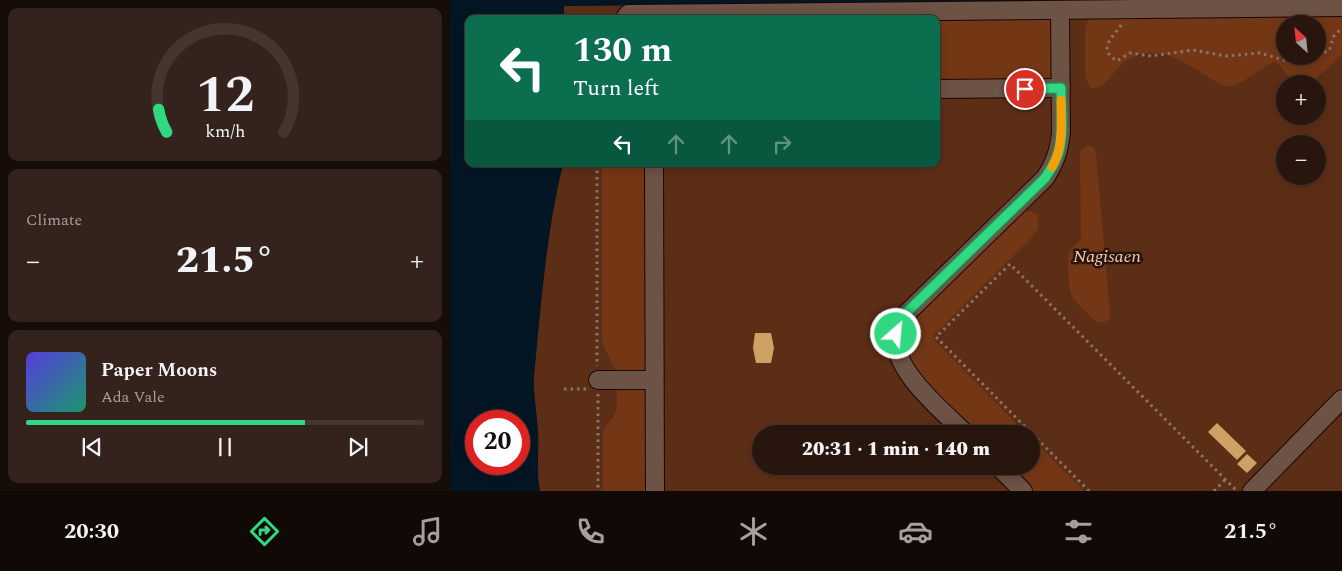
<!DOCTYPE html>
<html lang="en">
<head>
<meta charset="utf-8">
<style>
	:root { --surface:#28160e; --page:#34231c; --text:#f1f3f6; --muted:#a59f9e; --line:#44352e; --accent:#31d882 }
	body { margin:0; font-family:Spectral,serif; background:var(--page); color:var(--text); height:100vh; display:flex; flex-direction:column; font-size:19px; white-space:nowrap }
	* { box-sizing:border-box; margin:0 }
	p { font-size:16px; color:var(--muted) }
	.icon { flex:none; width:28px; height:28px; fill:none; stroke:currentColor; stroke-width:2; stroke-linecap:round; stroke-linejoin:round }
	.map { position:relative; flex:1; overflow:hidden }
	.panel { display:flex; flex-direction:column; gap:8px; padding:8px; background:#160c08; width:450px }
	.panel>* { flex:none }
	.hud { position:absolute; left:15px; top:15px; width:475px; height:152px; border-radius:10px; box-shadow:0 2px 12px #0003,0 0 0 1px var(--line); background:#0b6e4f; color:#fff; overflow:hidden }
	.needle { width:32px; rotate:333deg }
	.controls { position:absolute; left:826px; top:15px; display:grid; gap:10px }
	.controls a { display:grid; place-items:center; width:50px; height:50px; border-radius:50%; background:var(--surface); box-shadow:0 2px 12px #0003,0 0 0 1px var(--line); font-size:25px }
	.speed { position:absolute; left:15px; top:410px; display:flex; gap:10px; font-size:25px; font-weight:700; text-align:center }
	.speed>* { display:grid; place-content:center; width:65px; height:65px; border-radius:50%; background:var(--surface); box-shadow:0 2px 12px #0003,0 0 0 1px var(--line); line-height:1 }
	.speed .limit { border:8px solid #d22; background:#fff; color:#111 }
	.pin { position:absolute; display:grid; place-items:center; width:42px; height:42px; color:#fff; margin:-21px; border:2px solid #fff; border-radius:50%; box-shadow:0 1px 5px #0007 }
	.me { position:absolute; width:55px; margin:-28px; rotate:27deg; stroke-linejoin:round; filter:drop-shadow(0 0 4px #0008) }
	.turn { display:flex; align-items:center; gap:18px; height:105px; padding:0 25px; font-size:22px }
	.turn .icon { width:65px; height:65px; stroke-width:2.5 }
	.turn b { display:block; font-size:35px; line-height:42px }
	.lanes { display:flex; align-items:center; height:48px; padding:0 25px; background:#0003; justify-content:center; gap:25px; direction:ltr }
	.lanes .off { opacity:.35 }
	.big { font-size:38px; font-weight:800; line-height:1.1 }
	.panel .widget { flex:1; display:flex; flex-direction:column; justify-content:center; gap:8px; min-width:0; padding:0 18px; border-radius:10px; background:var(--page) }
	.panel .dial { align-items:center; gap:0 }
	.dial svg { height:130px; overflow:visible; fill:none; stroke:var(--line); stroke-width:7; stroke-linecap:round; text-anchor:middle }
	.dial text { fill:var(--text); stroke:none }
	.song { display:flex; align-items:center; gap:15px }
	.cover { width:60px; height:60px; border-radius:8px; background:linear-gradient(135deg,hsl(250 70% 55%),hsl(160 70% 35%)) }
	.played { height:5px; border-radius:2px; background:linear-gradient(90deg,var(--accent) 70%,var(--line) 70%) }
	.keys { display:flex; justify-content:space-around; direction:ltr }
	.heat { display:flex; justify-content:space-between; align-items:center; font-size:28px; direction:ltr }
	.trip { position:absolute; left:302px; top:425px; width:288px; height:50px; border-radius:25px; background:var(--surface); box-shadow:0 2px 12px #0003,0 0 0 1px var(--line); font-weight:800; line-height:50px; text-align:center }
	.dock { display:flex; height:80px; justify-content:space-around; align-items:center; background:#100906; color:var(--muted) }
	.dock .icon { width:35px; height:35px }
	.dock .on { color:var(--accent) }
	.dock b { font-size:22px; color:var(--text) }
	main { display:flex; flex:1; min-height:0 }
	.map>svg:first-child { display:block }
	.green { fill:#5d2e16; fill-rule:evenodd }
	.forest { fill:#743716; fill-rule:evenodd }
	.water { fill:#041524; fill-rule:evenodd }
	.building { fill:#cea262 }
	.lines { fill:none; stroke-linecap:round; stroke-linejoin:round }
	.minor-casing { stroke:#1b0701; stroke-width:20 }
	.path { stroke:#89756b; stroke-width:3; stroke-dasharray:2.5 4; stroke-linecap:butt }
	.minor { stroke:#6d5246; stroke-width:18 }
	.route-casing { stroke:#208c54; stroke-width:12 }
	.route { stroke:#31d882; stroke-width:9 }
	.slow { stroke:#f59e0b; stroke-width:9 }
	.labels { text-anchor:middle; stroke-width:5; stroke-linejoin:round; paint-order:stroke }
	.park-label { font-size:18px; font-style:italic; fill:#f2cbb9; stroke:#2a140a }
</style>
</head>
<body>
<main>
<section class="panel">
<div class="widget dial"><svg viewBox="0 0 100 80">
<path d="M14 69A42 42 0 1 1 86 69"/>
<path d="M14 69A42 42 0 0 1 9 55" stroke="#31d882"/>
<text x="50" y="56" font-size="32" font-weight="700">12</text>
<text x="50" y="72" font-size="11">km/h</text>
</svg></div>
<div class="widget"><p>Climate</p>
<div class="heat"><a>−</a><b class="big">21.5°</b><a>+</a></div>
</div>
<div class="widget">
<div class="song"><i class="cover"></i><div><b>Paper Moons</b><p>Ada Vale</p></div></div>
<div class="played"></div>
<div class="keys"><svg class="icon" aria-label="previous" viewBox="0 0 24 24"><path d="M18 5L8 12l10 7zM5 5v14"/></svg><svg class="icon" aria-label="pause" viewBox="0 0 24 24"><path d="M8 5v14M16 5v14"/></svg><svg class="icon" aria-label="next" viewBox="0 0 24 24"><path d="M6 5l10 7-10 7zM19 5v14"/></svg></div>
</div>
</section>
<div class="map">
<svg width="892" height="491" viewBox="0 0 892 491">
	<rect width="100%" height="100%" fill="#351e13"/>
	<path class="green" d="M720 0H892V491H90C86 472 89 452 88 433 87 413 83 395 84 375 91 304 96 233 113 164H486V19H114V6ZM835 24H868V56H835ZM835 84H868V116H835ZM835 144H868V176H835ZM311 434H581V466H311Z"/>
	<g class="forest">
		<path d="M892 13V54C880 65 861 91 842 79 835 74 833 67 825 62 811 66 791 87 778 86 771 86 766 81 760 78 742 67 720 50 697 53 688 54 679 58 672 64 662 72 655 90 640 88L635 76V30L637 22 643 17ZM835 24H868V56H835Z"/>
		<polygon points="599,18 602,23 603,78 599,82 486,85 486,19"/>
		<path d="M638 145 644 148 646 154 660 314 659 319C655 322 653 323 648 322 642 319 625 302 622 296 617 285 619 267 618 255 620 247 627 245 631 238L630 155 632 149Z"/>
		<path d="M152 164H199L200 491H153V433C155 423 165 419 167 408L166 371 156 351 152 340Z"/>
		<path d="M581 211 587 215C589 224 589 229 583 236L483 336 484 340 577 434H525C507 416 466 382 457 360 453 349 452 336 455 326L573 212Z"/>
		<polygon points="581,438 634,491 582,491 557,466 581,466"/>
	</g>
	<path class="water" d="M0 0H720L114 6V19H19V164H113C96 233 91 304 84 375 83 395 87 413 88 433 89 452 86 472 90 491H0ZM26 421H69V464H26Z"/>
	<g class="building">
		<polygon points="305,333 321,333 324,348 321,363 306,363 303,348"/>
		<polygon points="767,423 796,451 787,460 758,432"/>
		<polygon points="797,454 807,463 797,473 787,464"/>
	</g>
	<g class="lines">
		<defs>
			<g id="minor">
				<polyline points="174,19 178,14 892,7"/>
				<polyline points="486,89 611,88"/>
				<polyline points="204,164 205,491"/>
				<polyline points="148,380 204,380"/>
				<path d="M516 434C493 411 441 370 446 334 447 326 452 320 457 313L595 178C605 163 609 151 611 133L610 10"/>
				<polyline points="548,466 573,491"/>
				<polyline points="802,491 892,399"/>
			</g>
		</defs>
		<use href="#minor" class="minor-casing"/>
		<g class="path">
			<path d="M671 25C664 37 646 48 667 61L680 53 701 56 743 50 776 56 810 53 837 61 860 56"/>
			<path d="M868 54 879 51C883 42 881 33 892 30"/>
			<polyline points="147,164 147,366"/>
			<polyline points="114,389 136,389"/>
			<polyline points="148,394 148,491"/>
			<polyline points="639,491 486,337 560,264 787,491"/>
			<polyline points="764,491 776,479"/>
		</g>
		<use href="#minor" class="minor"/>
	</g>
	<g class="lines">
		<defs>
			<path id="route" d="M446 334 450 323 456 313 595 178C600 170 607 161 609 151 614 131 611 108 611 88L575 89"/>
		</defs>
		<use href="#route" class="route-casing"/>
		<use href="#route" class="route"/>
		<path class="slow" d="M602 167C614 146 611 123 611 100"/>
	</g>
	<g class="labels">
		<g class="park-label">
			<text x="657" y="262">Nagisaen</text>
		</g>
	</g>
</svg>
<div class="controls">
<a><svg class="needle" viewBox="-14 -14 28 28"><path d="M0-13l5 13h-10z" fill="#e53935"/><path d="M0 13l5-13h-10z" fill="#a59f9e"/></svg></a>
<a>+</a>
<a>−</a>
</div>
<div class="speed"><div class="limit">20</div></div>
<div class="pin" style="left:575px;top:89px;background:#d93025"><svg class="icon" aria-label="arrive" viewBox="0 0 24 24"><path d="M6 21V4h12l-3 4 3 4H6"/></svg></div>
<svg class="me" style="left:446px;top:334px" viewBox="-20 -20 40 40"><circle r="17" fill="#31d882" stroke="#fff" stroke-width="3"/><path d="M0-11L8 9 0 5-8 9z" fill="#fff"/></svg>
<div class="trip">20:31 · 1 min · 140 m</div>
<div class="hud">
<div class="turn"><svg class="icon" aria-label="left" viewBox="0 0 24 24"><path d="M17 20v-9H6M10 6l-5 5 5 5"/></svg><div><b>130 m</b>Turn left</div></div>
<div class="lanes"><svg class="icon" aria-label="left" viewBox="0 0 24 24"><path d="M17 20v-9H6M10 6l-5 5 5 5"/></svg><svg class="icon off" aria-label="ahead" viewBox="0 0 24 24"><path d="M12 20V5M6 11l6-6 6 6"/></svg><svg class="icon off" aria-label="ahead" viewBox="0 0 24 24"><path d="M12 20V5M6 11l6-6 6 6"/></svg><svg class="icon off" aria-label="right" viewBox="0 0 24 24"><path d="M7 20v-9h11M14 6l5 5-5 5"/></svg></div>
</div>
</div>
</main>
<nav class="dock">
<b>20:30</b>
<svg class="icon on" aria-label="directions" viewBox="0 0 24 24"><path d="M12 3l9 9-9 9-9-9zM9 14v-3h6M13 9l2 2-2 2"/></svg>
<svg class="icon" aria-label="music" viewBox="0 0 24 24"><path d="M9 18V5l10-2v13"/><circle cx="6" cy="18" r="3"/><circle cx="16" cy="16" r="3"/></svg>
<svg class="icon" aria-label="phone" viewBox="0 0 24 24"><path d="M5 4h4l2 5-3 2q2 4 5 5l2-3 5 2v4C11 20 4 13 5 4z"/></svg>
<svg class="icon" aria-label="climate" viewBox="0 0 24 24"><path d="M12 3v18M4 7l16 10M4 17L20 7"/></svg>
<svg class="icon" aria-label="car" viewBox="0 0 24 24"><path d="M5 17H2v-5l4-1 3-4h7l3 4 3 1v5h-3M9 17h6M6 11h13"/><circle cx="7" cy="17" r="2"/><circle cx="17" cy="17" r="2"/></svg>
<svg class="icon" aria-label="filters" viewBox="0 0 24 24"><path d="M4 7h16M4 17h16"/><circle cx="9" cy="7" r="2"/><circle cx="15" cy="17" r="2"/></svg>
<b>21.5°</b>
</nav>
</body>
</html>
